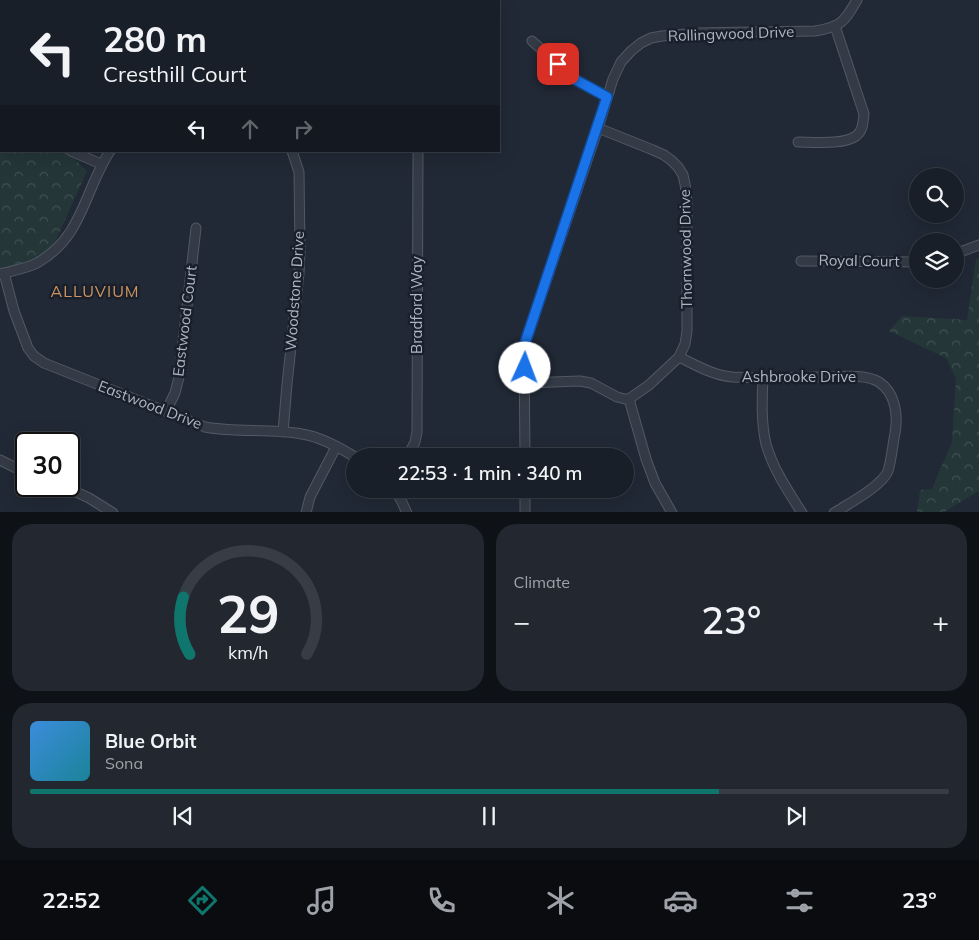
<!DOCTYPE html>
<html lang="en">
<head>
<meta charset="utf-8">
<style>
	:root { --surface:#191f28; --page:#222730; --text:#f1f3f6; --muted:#9fa2a8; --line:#373d45; --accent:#0f766e }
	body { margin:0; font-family:Mulish,sans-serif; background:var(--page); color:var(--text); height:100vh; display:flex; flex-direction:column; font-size:19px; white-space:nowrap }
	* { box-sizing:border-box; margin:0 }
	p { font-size:16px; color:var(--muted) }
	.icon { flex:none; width:28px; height:28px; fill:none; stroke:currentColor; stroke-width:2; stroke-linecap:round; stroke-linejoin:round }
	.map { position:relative; height:512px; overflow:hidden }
	.drawer { display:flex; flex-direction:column; gap:12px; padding:12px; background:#0e1116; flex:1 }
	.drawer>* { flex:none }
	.top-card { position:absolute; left:0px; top:0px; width:500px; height:152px; box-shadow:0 5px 20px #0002,0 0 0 1px var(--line); background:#191f28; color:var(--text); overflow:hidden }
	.tools { position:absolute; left:909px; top:168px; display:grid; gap:10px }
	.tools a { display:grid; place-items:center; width:55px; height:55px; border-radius:50%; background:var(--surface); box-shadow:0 5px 20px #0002,0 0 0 1px var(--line); font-size:25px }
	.speed { position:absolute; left:15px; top:432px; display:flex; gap:10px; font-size:25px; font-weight:700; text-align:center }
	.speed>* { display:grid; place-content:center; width:65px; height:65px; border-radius:50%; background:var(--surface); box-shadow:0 5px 20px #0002,0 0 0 1px var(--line); line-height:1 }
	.speed .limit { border:2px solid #111; border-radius:8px; background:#fff; color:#111 }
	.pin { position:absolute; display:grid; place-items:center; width:42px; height:42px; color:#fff; margin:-21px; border-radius:10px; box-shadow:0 2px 8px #0006 }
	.me { position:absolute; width:55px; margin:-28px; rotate:2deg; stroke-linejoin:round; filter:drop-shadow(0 0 4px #0008) }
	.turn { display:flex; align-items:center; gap:18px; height:105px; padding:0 20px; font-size:22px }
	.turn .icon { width:65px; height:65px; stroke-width:2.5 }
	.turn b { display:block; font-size:35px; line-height:42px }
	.lanes { display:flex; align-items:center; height:48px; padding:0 20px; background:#0003; justify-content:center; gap:25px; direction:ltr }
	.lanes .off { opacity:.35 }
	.big { font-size:38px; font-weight:600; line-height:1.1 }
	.drawer .tile { flex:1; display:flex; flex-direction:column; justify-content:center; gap:8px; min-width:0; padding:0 18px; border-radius:20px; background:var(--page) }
	.drawer .dial { align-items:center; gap:0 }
	.dial svg { height:130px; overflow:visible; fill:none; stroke:var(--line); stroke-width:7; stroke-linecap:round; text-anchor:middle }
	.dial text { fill:var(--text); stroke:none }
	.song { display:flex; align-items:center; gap:15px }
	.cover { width:60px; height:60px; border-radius:8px; background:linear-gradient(135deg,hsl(210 70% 55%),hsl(190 70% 35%)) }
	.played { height:5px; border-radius:2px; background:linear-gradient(90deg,var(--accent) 75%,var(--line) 75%) }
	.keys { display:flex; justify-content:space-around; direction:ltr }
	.heat { display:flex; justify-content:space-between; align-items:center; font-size:28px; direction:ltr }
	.drawer .tiles { flex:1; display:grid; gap:12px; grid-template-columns:1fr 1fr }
	.tile:last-child { grid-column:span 2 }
	.trip { position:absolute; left:346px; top:448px; width:288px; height:50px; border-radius:25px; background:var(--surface); box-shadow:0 5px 20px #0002,0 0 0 1px var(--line); font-weight:600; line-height:50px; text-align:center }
	.tab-bar { display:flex; height:80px; justify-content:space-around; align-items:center; background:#0a0c10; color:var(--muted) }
	.tab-bar .icon { width:35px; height:35px }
	.tab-bar .selected { color:var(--accent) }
	.tab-bar b { font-size:22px; color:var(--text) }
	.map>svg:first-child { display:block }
	.forest { fill:url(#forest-crowns) }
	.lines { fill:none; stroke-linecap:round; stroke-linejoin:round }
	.minor-casing { stroke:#525964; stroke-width:11 }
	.minor { stroke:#343b46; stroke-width:9 }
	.route-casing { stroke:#114b97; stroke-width:12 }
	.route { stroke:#1a73e8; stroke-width:9 }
	.labels { text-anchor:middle; stroke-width:5; stroke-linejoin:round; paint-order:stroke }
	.street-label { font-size:15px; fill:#afb6c3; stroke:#1a202b }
	.neighbourhood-label { font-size:16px; letter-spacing:1px; fill:#cc9460; stroke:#1a202b }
</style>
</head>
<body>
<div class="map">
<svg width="979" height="513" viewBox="0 0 979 513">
	<defs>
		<pattern id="forest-crowns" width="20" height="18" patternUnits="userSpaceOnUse" patternTransform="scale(1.25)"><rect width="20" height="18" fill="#243638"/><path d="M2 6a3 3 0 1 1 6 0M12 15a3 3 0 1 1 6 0" fill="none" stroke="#415153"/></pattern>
	</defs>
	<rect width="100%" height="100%" fill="#212936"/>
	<g class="forest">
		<polygon points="0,102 1,102 1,151 66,151 87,171 45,264 0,279"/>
		<polygon points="976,259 979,259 979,491 944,512 917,512 920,490 932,489 952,442 956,379 946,358 889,331 902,316 967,320"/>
	</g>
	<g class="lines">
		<defs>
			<g id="minor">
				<polyline points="6,0 7,1"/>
				<polyline points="273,0 278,1"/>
				<polyline points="36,1 38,0"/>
				<polyline points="417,1 417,0"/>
				<polyline points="0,35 1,34"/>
				<polyline points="532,41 576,80 607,97"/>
				<polyline points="0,71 1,72"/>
				<polyline points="598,128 653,150 664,155 671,160 678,167 683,175 685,184 687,201 687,331 685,344 679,357 649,385 629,399"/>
				<path d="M798 142C813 142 844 145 856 136 863 131 863 122 864 114L835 26"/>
				<polyline points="71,151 101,164"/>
				<polyline points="955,254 979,245"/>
				<polyline points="801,261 918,262"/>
				<path d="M4 273 14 311 28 348 34 356 44 363 205 427C237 433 270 428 302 434 321 437 339 447 355 457"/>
				<path d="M0 274C11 271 28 268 37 263 83 237 84 191 110 151"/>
				<path d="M679 357C696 365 712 375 732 377 761 379 790 377 819 377 836 377 865 373 879 382 896 393 898 416 895 433 893 443 891 462 888 471 882 486 848 504 834 513"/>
				<path d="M763 378C762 399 761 423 766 444 773 469 788 491 802 513"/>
				<polyline points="525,383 580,381 591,383 617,397 625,399 629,399"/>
				<polyline points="629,399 646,459 655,483 672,513"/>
				<polyline points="166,411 175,393 179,377 196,228"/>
				<polyline points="283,432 287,384 299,273 300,253 299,172 292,151"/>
				<polyline points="408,456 415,442 417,432 418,151"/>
				<path d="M525 456 524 353 526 340 598 128 613 79 621 62 631 51 641 43 651 38 662 36 698 33 815 31C841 27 844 22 857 0"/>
				<polyline points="0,460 16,468 26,472"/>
				<polyline points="63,486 89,498 113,513"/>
				<polyline points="394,489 401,500 407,513"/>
				<polyline points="306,513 310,497 336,447"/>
				<polyline points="525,513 525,489"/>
			</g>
		</defs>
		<use href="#minor" class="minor-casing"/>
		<use href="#minor" class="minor"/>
	</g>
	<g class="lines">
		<defs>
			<polyline id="route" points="525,368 524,353 526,340 607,97 576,80 558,64"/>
		</defs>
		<use href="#route" class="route-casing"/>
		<use href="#route" class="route"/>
	</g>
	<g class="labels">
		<g class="street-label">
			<text transform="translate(731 34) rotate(-2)" y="5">Rollingwood Drive</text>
			<text transform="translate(686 249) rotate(-91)" y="5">Thornwood Drive</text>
			<text transform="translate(859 261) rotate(1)" y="5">Royal Court</text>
			<text transform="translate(295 291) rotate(-86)" y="5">Woodstone Drive</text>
			<text transform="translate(417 305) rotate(-90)" y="5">Bradford Way</text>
			<text transform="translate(185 321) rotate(-83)" y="5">Eastwood Court</text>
			<text x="799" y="382">Ashbrooke Drive</text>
			<text transform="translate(150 405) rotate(21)" y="5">Eastwood Drive</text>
		</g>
		<g class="neighbourhood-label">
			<text x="95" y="297">ALLUVIUM</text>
		</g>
	</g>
</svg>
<div class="tools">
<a><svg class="icon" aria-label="search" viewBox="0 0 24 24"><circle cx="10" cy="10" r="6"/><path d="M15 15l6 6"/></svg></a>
<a><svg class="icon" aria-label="layers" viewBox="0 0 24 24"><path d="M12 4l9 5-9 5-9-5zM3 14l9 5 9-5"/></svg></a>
</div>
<div class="speed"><div class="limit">30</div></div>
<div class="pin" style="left:558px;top:64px;background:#d93025"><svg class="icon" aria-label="arrive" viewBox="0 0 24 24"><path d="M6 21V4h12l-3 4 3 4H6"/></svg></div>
<svg class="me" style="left:525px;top:368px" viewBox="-20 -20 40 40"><circle r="19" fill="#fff"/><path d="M0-13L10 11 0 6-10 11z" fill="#1a73e8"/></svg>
<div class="trip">22:53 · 1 min · 340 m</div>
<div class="top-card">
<div class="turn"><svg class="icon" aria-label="left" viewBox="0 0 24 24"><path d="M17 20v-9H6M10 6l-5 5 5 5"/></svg><div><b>280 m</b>Cresthill Court</div></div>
<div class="lanes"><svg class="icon" aria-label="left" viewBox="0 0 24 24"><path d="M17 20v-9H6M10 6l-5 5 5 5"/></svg><svg class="icon off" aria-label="ahead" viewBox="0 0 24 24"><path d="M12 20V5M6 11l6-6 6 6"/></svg><svg class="icon off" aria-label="right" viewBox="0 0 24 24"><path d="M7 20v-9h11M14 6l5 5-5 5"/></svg></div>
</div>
</div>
<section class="drawer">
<div class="tiles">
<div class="tile dial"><svg viewBox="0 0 100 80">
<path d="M14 69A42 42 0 1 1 86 69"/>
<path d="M14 69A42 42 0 0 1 10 34" stroke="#0f766e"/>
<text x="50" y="56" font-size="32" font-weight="700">29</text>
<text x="50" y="72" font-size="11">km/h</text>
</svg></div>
<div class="tile"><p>Climate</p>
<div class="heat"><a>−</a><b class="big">23°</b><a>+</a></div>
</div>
<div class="tile">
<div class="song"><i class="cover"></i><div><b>Blue Orbit</b><p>Sona</p></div></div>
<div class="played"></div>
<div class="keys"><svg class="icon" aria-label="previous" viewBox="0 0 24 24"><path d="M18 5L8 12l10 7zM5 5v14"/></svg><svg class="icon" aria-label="pause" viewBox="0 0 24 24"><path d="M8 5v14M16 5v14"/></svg><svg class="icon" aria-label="next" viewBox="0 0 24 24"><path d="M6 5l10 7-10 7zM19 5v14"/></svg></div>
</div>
</div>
</section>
<nav class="tab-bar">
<b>22:52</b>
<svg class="icon selected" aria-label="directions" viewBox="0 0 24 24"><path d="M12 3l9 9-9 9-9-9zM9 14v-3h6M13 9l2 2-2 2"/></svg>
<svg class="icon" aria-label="music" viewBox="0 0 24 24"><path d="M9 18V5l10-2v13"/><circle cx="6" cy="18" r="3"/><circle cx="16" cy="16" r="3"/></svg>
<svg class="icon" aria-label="phone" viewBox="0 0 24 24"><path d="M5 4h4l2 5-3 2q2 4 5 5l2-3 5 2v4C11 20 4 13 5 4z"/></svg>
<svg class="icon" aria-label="climate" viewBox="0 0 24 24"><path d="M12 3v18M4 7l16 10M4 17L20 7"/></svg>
<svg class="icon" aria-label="car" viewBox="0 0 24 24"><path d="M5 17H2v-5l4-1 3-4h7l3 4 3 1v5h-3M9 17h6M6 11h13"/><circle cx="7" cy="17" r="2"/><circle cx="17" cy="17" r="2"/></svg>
<svg class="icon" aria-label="filters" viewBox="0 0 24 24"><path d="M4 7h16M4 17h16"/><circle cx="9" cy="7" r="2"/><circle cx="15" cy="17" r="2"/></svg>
<b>23°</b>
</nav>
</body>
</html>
